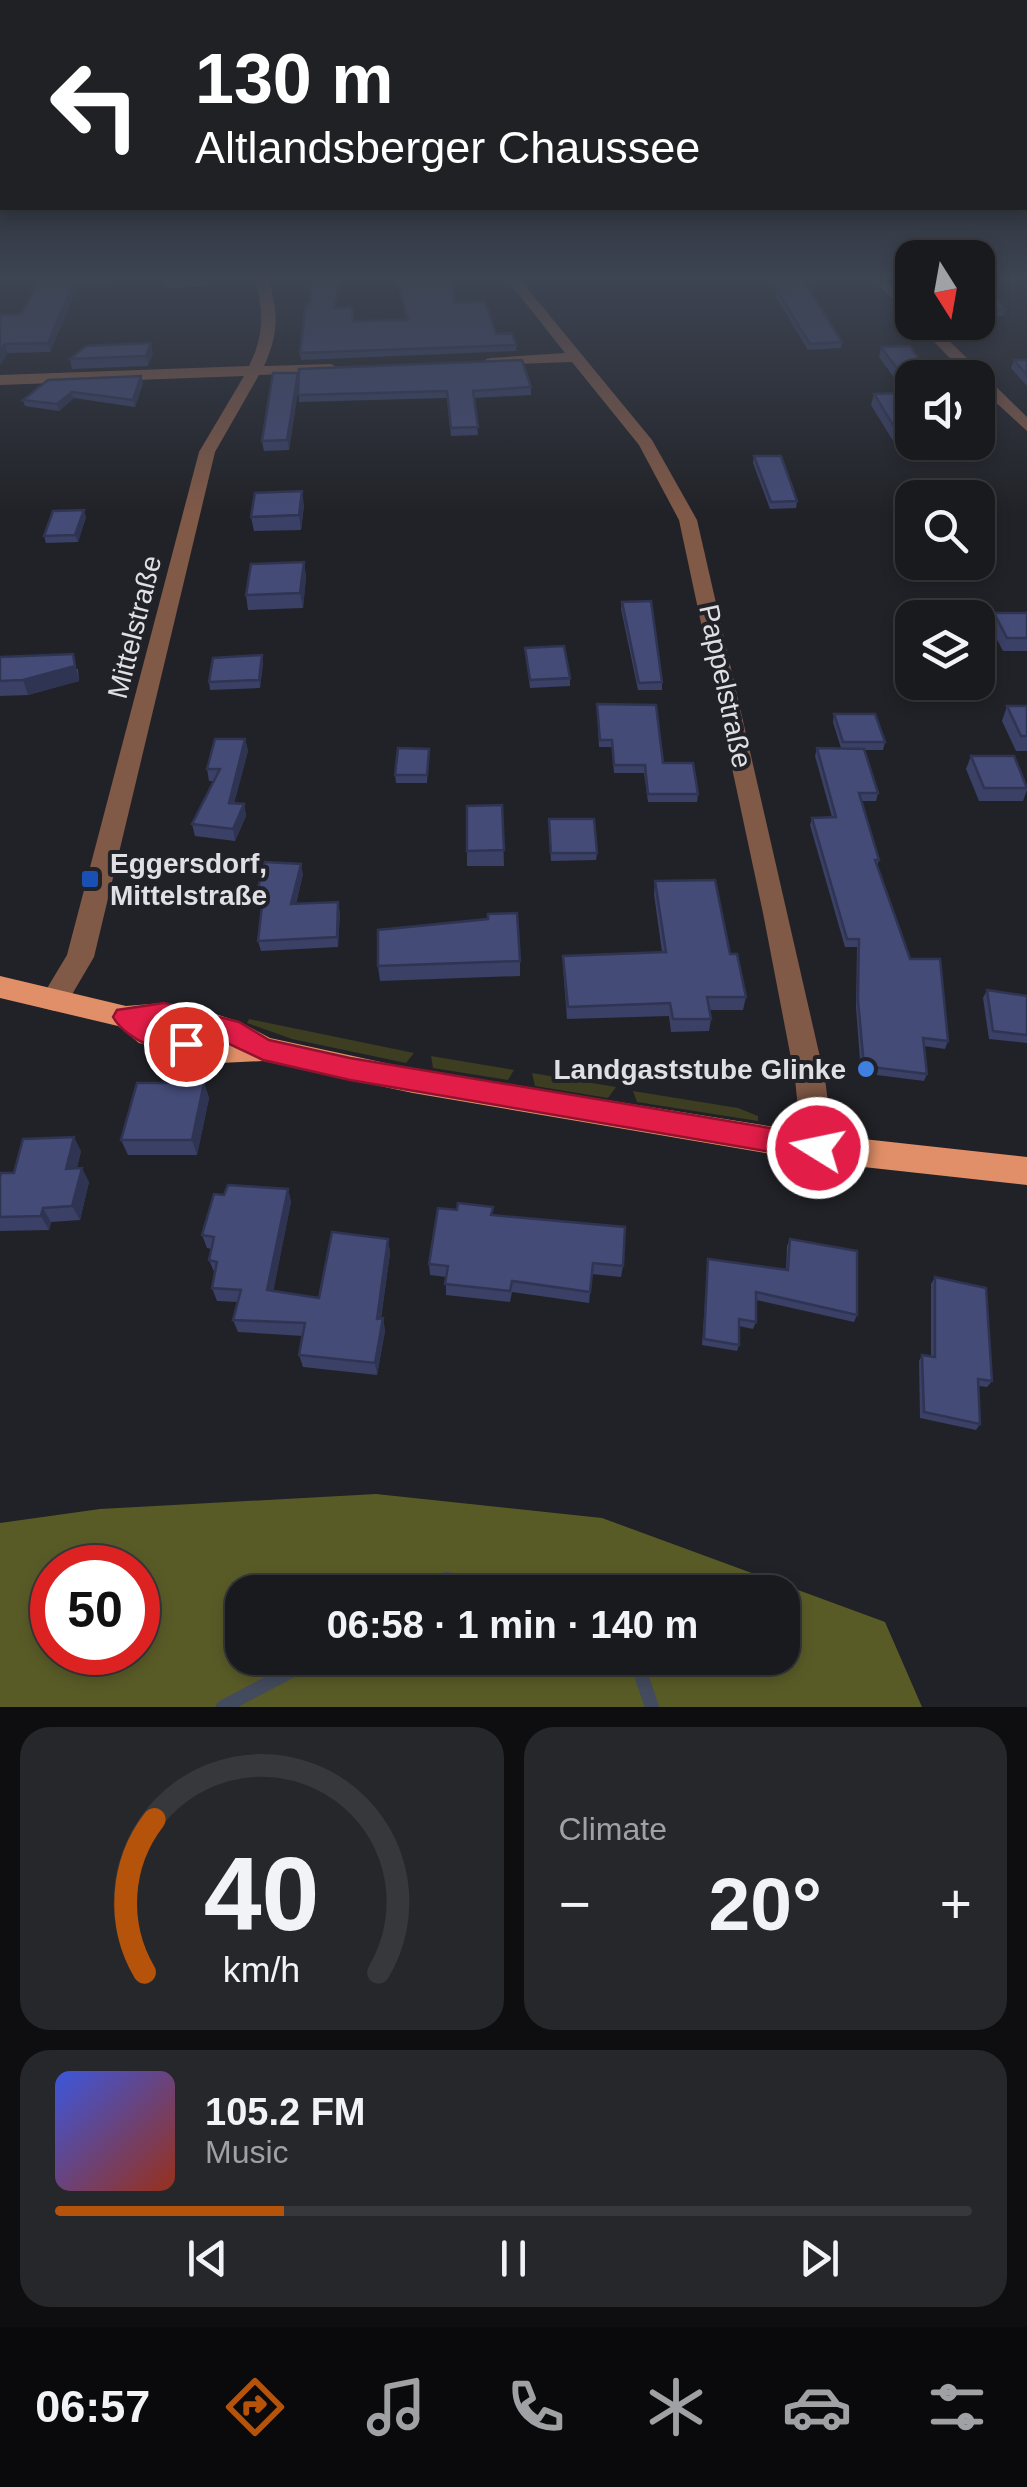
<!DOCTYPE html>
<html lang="en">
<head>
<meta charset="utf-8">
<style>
	:root { --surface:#191a1d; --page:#26272a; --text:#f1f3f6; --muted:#9fa1a4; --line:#37383b; --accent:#b45309 }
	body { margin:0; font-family:Arial,sans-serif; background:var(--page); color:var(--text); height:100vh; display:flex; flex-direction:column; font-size:38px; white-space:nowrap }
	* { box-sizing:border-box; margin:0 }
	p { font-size:32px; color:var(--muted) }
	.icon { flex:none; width:55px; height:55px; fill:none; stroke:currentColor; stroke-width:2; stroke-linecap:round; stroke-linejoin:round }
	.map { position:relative; height:1707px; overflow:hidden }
	.details { display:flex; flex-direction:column; gap:20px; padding:20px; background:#0e0e10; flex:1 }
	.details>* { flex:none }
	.top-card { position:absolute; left:0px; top:0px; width:1028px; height:210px; box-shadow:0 5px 15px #0003,0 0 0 2px var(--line); background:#202124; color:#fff; overflow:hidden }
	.needle { width:65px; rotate:169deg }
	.fabs { position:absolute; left:895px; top:240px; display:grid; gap:20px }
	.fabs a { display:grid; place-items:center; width:100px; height:100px; border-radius:20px; background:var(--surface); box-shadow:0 5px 15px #0003,0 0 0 2px var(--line); font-size:50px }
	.speed { position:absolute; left:30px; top:1545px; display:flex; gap:20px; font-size:50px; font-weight:700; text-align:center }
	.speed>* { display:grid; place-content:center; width:130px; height:130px; border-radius:50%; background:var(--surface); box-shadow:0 5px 15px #0003,0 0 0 2px var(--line); line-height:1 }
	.speed .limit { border:15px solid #d22; background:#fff; color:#111 }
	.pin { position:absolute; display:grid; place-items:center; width:85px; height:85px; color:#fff; margin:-42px; border:5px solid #fff; border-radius:50%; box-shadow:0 2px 10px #0007 }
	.me { position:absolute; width:110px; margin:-55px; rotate:280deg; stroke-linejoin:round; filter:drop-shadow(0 0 8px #0008) }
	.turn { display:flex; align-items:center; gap:35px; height:210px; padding:0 30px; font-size:45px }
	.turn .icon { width:130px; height:130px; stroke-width:2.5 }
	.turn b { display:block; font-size:70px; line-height:85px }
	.big { font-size:75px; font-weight:800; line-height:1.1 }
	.details .card { flex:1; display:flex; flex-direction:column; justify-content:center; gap:15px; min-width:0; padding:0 35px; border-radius:30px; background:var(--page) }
	.details .dial { align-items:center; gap:0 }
	.dial svg { height:260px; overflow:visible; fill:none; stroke:var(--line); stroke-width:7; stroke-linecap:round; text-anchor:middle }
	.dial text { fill:var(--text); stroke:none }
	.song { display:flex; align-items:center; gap:30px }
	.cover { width:120px; height:120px; border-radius:15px; background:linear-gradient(135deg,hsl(230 70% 55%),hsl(10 70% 35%)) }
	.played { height:10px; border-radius:5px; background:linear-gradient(90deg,var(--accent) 25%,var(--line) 25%) }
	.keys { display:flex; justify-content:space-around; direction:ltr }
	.heat { display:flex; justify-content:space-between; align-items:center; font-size:55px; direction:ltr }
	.details .tiles { flex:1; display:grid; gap:20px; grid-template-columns:1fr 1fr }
	.card:last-child { grid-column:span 2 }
	.trip { position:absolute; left:225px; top:1575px; width:575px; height:100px; border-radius:30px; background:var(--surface); box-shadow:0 5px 15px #0003,0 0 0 2px var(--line); font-weight:800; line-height:100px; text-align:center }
	.dock { display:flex; height:160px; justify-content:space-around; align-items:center; background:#0a0a0c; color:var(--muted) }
	.dock .icon { width:70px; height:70px }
	.dock .selected { color:var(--accent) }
	.dock b { font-size:45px; color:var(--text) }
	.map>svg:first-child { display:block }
	.green { fill:#3c3d21 }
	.forest { fill:#595b27; fill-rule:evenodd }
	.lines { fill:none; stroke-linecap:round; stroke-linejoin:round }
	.stream { stroke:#434b5e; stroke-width:14 }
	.minor { fill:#815947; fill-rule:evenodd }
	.major { fill:#e18f68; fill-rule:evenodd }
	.wall { fill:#3a4066 }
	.shaded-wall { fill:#303453 }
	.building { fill:#444b77; stroke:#303453; stroke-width:2.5 }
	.route { fill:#e11d48; stroke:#92132f; stroke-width:2.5 }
	.transit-dot { fill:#1a4fb4; stroke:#212227; stroke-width:4 }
	.shop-dot { fill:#3f7fe0; stroke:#212227; stroke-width:4 }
	.labels { text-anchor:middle; stroke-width:8; stroke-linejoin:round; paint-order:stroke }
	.street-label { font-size:28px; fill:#e0e0e4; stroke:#212227 }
	.poi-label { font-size:28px; font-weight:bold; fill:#e0e0e4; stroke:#212227; text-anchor:start }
</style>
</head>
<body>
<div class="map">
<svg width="1027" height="1707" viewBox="0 0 1027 1707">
	<rect width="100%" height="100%" fill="#212227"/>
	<g class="green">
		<polygon points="249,1019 414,1053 406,1063 292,1039 247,1023"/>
		<polygon points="431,1056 514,1070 508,1080 433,1068"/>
		<polygon points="532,1073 616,1087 608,1098 535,1086"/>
		<polygon points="633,1091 738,1108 758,1116 758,1121 637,1102"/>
	</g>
	<path class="forest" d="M376 1494 602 1518 885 1622 922 1707H0V1523L100 1509ZM52 1568H138V1652H52ZM242 1592H782V1658H242Z"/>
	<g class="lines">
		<g class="stream">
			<polyline points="423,1592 446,1579 540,1592"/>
			<polyline points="625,1658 640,1672 652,1707"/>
			<polyline points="223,1707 316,1658"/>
		</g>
		<g class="minor">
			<path d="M255 277H267C279 309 279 334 264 366L331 364 338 368 331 372 259 375 215 452 94 957 64 1008 54 1011 44 1008 40 1000 67 955 199 452 244 376 0 385V375L249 366C265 334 263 311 255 277Z"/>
			<polygon points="505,277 518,277 652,440 697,520 825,1079 834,1148 829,1158 818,1162 807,1158 802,1148 795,1079 763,913 679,520 639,445 572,362 486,365 486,359 491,358 565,353"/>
			<polygon points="870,277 883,277 912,307 912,318"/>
			<polygon points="915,322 930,322 1027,417 1027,431 978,386 978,378 969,378"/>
		</g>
		<path class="major" d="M0 976 126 1006 164 1003 200 1009 240 1022 270 1038 413 1069 818 1134 1027 1157V1185L818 1162 413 1093 263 1061 220 1063 139 1043 118 1026 0 998ZM164 1025 221 1039 160 1026Z"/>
	</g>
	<g class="wall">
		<polygon points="41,277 109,284 78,286 50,352 8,353 0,365 0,315 22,314"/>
		<polygon points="208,277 205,286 166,288 165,280"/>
		<polygon points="396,277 455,303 496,334 516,345 516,351 301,360 300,353 336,308 353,321 406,320"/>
		<polygon points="768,277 801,277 842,342 841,348 808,350 776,297 777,291 780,291"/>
		<polygon points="978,277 1005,310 1003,316 978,316"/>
		<polygon points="881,347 912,378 912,402 879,357"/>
		<polygon points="153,353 148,366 72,369 70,359"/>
		<polygon points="1014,360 1027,360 1027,386 1011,368"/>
		<polygon points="141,376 143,383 135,407 74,398 59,411 25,406 23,400"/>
		<polygon points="299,381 531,387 531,395 474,398 478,435 451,436 447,398 299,402 299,384 289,450 264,451 262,441"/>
		<polygon points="874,394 912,406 912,442 927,444 895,444 871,405"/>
		<polygon points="754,456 797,501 796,508 770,509 753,463"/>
		<polygon points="304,505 301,530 254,531 251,517"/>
		<polygon points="86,517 78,542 46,543 44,536"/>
		<polygon points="304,562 306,577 303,608 248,610 246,595"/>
		<polygon points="622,602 662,682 662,690 638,690 621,609"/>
		<polygon points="994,613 1027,613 1027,651 1003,651 990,626"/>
		<polygon points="525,648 570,678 570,686 530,688"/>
		<polygon points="0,657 78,669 79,681 28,695 0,696"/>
		<polygon points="263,663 260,688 210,690 209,682"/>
		<polygon points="597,704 698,794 697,802 648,802 644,773 614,773 612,747 599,747"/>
		<polygon points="1007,706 1027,706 1027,751 1016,751 1002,721"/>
		<polygon points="834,714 885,742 883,750 864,750 878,793 876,801 861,801 879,860 877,866 910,959 948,1041 945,1049 924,1046 927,1074 924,1081 861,1073 856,1007 857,947 845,947 810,825 812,818 832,817 815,756 817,748 841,748 833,722"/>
		<polygon points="245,739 248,751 234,803 244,804 246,816 235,841 195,836 192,824 214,781 209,781 207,769"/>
		<polygon points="429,749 427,783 396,783 395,775"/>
		<polygon points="971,756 1027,786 1027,790 1023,801 979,801 966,769"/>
		<polygon points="502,805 504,866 467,866 467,806"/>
		<polygon points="549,827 597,853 596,860 551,861"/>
		<polygon points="303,874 296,904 340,912 338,947 261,951 258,941 263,898 260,898 258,888"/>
		<polygon points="655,881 730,954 746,997 743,1010 710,1010 711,1019 709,1031 671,1032 669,1016 567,1019 563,968 563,956 662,952 654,894"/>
		<polygon points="520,961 520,976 380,981 378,966"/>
		<polygon points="987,990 1027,996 1027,1043 989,1039 983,998"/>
		<polygon points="204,1083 209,1098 197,1155 128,1155 121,1140"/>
		<polygon points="81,1151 77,1168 89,1182 80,1220 51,1222 49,1230 0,1231 0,1178"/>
		<polygon points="288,1189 291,1202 273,1291 319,1298 388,1239 390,1253 381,1319 383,1318 385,1331 377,1375 303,1367 299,1355 303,1336 238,1332 233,1320 238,1302 217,1301 212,1288 215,1274 209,1260 212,1249 207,1248 202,1235 224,1195"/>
		<polygon points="493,1215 623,1266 621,1277 592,1274 589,1303 512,1292 510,1302 446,1295 446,1277 430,1275 429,1264"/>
		<polygon points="790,1239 857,1315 854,1322 756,1300 756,1322 753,1329 739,1326 739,1345 737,1351 702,1345 708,1259 786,1270 787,1246"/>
		<polygon points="935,1277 992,1381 987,1387 979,1386 980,1424 976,1430 920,1418 919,1361 922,1355 931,1357 931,1284"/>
	</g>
	<g class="shaded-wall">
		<polygon points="92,277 109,277 109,284 78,286 50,352 48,343 76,278"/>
		<polygon points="341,277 343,277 335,315 334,308"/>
		<polygon points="151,343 153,353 148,366 146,356"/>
		<polygon points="5,344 8,353 0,365 0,352"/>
		<polygon points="298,373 299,382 289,450 287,440"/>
		<polygon points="141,376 143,383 135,407 133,400"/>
		<polygon points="72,392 74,398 59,411 57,404"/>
		<polygon points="302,491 304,505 301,530 299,515"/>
		<polygon points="84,510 86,517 78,542 75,535"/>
		<polygon points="304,562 306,577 303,608 300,593"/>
		<polygon points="73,654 79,681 28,695 23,680"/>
		<polygon points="262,655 263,663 260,688 259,680"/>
		<polygon points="245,739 248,751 231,815 229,803"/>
		<polygon points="244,804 246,816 235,841 233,829"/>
		<polygon points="301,864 303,874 293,914 291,904"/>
		<polygon points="338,902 340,912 338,947 337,937"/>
		<polygon points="204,1083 209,1098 197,1155 192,1140"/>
		<polygon points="74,1137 81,1151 73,1183 66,1169"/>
		<polygon points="82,1168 89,1182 80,1220 72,1206"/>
		<polygon points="288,1189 291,1202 271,1303 267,1290"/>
		<polygon points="43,1208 51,1222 49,1230 41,1216"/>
		<polygon points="388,1239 390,1253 379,1331 377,1319"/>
		<polygon points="383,1318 385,1331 377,1375 375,1363"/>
	</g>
	<g class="building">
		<polygon points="41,277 92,277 76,278 48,343 5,344 0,352 0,315 22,314"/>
		<polygon points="166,277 204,277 204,279 165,280"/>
		<polygon points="317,277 341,277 334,308 352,307 353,321 408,320 396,277 451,277 455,303 485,302 496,334 512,333 516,345 300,353 306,304 311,303 310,285 315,285"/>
		<polygon points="774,277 801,277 842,342 810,344 777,291 785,291"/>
		<polygon points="978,277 982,277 1005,310 978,309"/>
		<polygon points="151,343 146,356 70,359 86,346"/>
		<polygon points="910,346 931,378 912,378 912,389 881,347"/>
		<polygon points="522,360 531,387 473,391 478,427 451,428 447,391 298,395 299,369"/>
		<polygon points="1014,360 1027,360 1027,375"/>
		<polygon points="273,373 298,373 287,440 262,441"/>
		<polygon points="141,376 133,400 72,392 57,404 23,400 48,380"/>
		<polygon points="904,393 912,406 912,432 898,433 874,394"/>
		<polygon points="754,456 781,456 797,501 771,502"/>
		<polygon points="302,491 299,515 251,517 255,493"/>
		<polygon points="84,510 75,535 44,536 53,511"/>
		<polygon points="304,562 300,593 246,595 251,564"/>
		<polygon points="651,601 662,682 639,683 622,602"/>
		<polygon points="994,613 1027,613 1027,638 1007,638"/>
		<polygon points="564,646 570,678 530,680 525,648"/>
		<polygon points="73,654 75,666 23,680 0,681 0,657"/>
		<polygon points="262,655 259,680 209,682 213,658"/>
		<polygon points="597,704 656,705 663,763 693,763 698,794 648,794 645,765 614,765 612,740 600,740"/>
		<polygon points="1007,706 1027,706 1027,736 1021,736"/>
		<polygon points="834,714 875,714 885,742 843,742"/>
		<polygon points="215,739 245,739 229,803 244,804 233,829 192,824 220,769 207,769"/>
		<polygon points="398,748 429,749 427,775 395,775"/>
		<polygon points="817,748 864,749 878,793 859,793 879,860 875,860 910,959 940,959 948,1041 923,1038 927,1074 864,1066 858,1000 859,939 847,939 812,818 836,817"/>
		<polygon points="971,756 1014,756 1027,788 984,788"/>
		<polygon points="502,805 504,850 467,851 467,806"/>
		<polygon points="549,819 594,819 597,853 551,853"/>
		<polygon points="265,862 301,864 291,904 338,902 337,937 258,941 264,888 258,888"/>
		<polygon points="715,880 730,954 737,954 746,997 707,997 711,1019 673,1019 670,1003 568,1007 563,956 666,952 655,881"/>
		<polygon points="517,913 520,961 378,966 378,930 488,919 488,914"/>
		<polygon points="987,990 1027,996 1027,1035 993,1031"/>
		<polygon points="137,1083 204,1083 192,1140 121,1140"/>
		<polygon points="74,1137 66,1169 82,1168 72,1206 43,1208 41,1216 0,1217 0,1178 1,1173 14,1173 23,1139"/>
		<polygon points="228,1185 288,1189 267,1290 319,1298 332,1232 388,1239 377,1319 383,1318 375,1363 299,1355 305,1323 233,1320 241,1290 212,1288 217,1262 209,1260 214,1237 202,1235 214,1194 224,1195"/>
		<polygon points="458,1203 493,1207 491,1215 625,1227 623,1266 593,1263 590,1292 512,1281 510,1291 445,1284 448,1266 429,1264 438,1208 457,1210"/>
		<polygon points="790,1239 857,1251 857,1315 756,1292 756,1322 739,1319 739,1345 704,1339 708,1259 788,1270"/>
		<polygon points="935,1277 986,1288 992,1381 978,1379 980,1424 924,1412 922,1355 935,1357"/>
	</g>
	<linearGradient id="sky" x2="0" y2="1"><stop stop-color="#121315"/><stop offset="0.54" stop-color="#3d4452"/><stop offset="1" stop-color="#3d4452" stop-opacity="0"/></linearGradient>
	<rect width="1027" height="516" fill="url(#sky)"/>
	<path class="route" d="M164 1003 239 1022 269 1040 350 1058 818 1136 828 1139 832 1148 828 1157 818 1160 350 1080 263 1060 200 1030 156 1025 196 1036 200 1044 196 1051C171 1060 126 1040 113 1017L117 1010Z"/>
	<rect class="transit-dot" x="80" y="869" width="20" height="20" rx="5"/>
	<circle class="shop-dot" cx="866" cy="1069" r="10"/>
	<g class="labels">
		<g class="street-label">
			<text transform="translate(134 627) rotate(-76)" y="10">Mittelstraße</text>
			<text transform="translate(726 686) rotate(78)" y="10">Pappelstraße</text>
		</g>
		<g class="poi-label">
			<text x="110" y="873">Eggersdorf,<tspan x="110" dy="32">Mittelstraße</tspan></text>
			<text x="846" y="1079" text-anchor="end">Landgaststube Glinke</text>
		</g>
	</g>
</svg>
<div class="fabs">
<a><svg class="needle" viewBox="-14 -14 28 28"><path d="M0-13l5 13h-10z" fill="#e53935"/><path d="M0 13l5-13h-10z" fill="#9fa1a4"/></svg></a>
<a><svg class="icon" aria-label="sound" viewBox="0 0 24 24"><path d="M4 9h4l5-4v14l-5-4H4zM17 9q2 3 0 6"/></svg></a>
<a><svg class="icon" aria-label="search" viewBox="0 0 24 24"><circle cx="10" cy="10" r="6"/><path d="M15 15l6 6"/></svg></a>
<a><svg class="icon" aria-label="layers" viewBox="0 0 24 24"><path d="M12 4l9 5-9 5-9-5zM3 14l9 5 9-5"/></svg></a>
</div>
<div class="speed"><div class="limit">50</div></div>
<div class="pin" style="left:186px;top:1044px;background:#d93025"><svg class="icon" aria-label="arrive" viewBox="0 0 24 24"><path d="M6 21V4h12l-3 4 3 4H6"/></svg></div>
<svg class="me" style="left:818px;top:1148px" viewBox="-20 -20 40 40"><circle r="17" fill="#e11d48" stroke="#fff" stroke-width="3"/><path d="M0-11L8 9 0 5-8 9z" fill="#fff"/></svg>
<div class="trip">06:58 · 1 min · 140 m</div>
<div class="top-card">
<div class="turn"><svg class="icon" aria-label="left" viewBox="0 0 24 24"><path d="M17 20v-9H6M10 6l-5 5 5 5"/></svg><div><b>130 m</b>Altlandsberger Chaussee</div></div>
</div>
</div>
<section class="details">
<div class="tiles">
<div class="card dial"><svg viewBox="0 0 100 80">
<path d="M14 69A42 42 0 1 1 86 69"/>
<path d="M14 69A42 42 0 0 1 17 22" stroke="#b45309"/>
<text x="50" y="56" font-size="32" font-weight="700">40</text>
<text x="50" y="72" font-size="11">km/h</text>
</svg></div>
<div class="card"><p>Climate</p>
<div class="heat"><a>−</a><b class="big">20°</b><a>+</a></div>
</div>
<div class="card">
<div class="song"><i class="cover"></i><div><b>105.2 FM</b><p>Music</p></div></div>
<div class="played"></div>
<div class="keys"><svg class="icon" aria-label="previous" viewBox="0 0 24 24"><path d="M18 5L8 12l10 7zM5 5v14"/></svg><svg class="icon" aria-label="pause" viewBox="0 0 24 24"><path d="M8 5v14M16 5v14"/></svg><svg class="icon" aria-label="next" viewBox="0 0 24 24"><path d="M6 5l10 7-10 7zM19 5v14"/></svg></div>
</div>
</div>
</section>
<nav class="dock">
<b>06:57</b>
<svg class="icon selected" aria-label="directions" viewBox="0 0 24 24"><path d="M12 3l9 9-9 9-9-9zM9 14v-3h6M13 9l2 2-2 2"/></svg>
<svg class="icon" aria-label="music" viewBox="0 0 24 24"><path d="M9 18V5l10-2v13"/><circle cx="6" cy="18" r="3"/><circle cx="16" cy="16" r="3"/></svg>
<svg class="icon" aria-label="phone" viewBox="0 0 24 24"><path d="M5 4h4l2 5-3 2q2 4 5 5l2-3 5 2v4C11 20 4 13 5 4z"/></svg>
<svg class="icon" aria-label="climate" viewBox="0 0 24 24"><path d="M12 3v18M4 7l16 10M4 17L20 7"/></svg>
<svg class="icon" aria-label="car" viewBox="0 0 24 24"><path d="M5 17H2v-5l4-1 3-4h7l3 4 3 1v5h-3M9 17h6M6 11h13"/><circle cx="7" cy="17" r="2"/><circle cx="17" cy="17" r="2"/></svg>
<svg class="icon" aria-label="filters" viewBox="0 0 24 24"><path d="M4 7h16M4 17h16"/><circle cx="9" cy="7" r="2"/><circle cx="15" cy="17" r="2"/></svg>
</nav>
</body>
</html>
